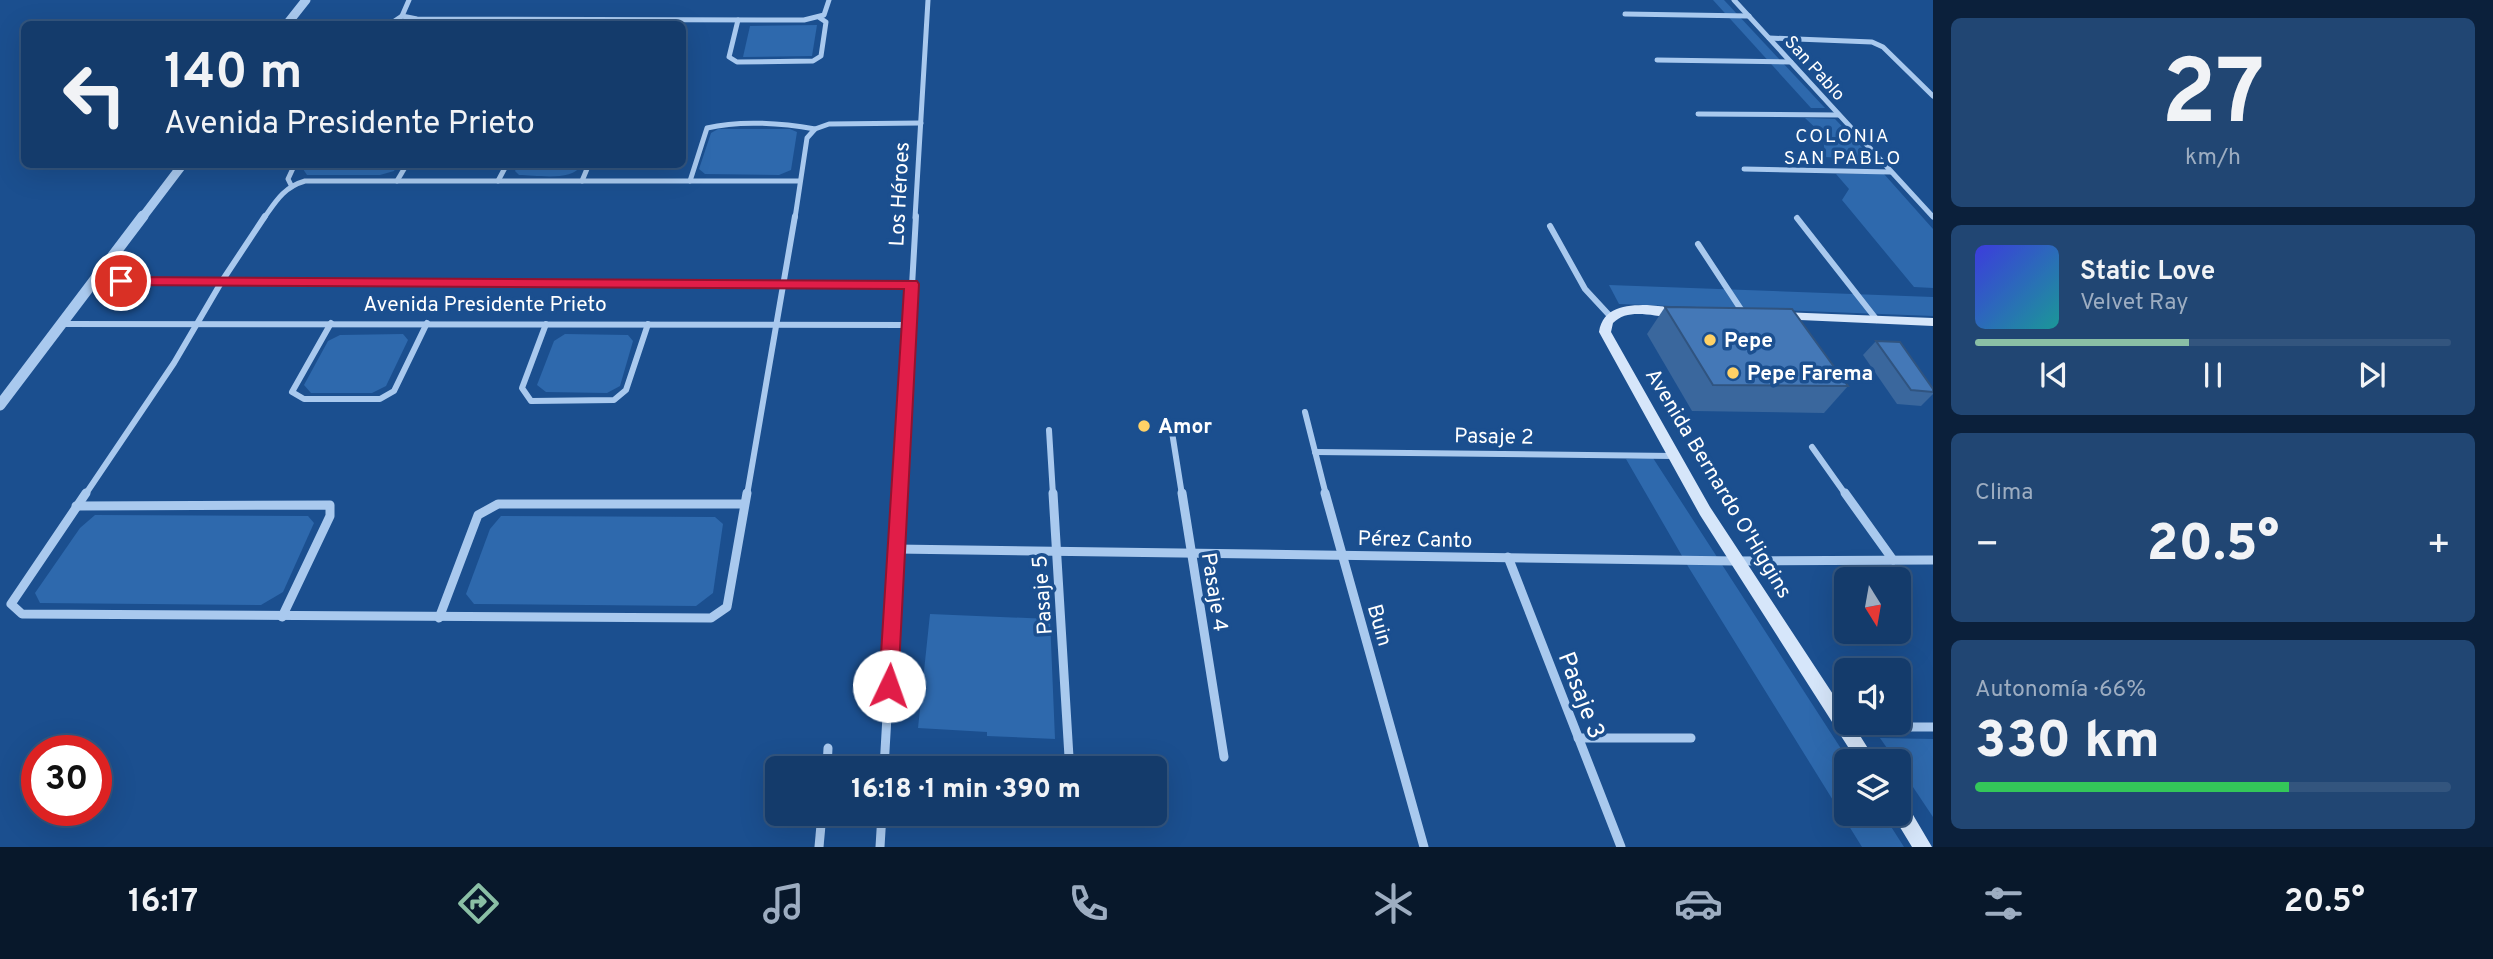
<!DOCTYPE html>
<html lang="es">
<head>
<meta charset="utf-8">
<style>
	:root { --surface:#143b6b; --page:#214673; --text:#f1f3f6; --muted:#9dadc1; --line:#33557e; --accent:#8abfa5 }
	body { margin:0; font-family:Overpass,sans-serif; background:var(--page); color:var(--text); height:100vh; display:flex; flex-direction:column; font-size:26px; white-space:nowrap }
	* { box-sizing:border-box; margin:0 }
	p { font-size:23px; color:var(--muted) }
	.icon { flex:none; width:38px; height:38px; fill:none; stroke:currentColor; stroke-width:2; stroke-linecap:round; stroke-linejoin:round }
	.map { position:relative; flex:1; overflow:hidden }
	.sheet { display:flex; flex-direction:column; gap:18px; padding:18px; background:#0b203b; width:560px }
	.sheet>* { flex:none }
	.top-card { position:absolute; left:21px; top:21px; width:665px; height:147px; border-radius:10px; box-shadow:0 7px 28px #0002,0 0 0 2px var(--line); background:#143b6b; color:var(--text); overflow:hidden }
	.needle { width:46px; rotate:169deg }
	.tools { position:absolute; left:1834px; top:567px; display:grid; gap:14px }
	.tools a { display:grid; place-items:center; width:77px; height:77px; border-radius:10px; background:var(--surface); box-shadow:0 7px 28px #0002,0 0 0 2px var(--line); font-size:35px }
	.speed { position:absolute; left:21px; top:735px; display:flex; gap:14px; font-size:35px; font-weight:700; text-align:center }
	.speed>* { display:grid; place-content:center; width:91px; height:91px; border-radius:50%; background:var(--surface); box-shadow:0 7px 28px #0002,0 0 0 2px var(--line); line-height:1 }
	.speed .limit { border:10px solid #d22; background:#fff; color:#111 }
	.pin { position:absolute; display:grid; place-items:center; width:60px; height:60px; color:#fff; margin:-30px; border:4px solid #fff; border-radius:50%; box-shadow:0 2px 7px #0007 }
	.me { position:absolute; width:77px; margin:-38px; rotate:3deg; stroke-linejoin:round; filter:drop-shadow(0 0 5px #0008) }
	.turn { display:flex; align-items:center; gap:24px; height:147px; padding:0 28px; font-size:32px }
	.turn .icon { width:91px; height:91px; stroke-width:2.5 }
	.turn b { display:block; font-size:49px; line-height:60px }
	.big { font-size:52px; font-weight:800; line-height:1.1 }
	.sheet .card { flex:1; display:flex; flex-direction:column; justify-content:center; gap:10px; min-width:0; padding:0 24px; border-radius:10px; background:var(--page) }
	.sheet .dial { align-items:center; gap:0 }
	.dial b { font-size:91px; line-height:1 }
	.song { display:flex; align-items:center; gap:21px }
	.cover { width:84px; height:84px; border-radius:10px; background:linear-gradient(135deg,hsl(240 70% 55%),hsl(180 70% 35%)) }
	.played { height:7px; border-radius:4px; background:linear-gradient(90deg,var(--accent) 45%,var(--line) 45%) }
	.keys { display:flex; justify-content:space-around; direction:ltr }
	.heat { display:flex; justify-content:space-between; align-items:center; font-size:38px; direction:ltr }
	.charge { height:10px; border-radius:5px; background:linear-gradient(90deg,#34c759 66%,var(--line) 0) }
	.trip { position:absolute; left:765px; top:756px; width:402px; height:70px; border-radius:10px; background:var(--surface); box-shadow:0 7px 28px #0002,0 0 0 2px var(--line); font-weight:800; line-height:70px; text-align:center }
	.tabs { display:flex; height:112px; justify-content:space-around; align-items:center; background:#08182b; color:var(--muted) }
	.tabs .icon { width:49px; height:49px }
	.tabs .on { color:var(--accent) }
	.tabs b { font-size:32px; color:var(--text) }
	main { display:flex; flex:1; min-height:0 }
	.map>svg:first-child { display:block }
	.green { fill:#2e69ad }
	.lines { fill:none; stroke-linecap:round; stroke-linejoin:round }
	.minor-far2 { stroke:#a9c9ee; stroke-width:5 }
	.minor-far1 { stroke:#a9c9ee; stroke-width:6 }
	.minor { stroke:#a9c9ee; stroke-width:9 }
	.tertiary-far1 { stroke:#a9c9ee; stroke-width:9 }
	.tertiary { stroke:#a9c9ee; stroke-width:11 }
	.secondary { fill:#d6e6fa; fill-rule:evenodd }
	.wall { fill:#3a679d }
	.building { fill:#4478b7; stroke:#305480; stroke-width:2 }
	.route { fill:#e11d48; stroke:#92132f; stroke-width:2 }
	.poi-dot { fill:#ffd166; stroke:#1b4f8f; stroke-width:2.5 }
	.labels { text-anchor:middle; stroke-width:7; stroke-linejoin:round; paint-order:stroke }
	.far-street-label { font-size:18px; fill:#fff; stroke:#1b4f8f }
	.far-neighbourhood-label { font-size:19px; letter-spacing:2px; fill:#fff; stroke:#1b4f8f }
	.street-label { font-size:21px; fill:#fff; stroke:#1b4f8f }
	.poi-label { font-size:21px; font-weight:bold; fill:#fff; stroke:#1b4f8f; text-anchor:start }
	.near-street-label { font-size:24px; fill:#fff; stroke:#1b4f8f }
</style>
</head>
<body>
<main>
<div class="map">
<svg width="1933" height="847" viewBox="0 0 1933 847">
	<rect width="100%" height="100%" fill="#1b4f8f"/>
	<g class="green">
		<polygon points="1713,0 1724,0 1825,108 1811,108"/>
		<polygon points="817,25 812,56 743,57 750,26"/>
		<polygon points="1805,118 1835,119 1874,160 1825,157 1823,135"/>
		<polygon points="718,129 790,129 797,132 791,170 779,175 705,174 699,169 711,133"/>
		<polygon points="306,164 397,164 397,165 394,171 380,175 307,175 303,169"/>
		<path d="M518 165V164L581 165C573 182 536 175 519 175L515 171Z"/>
		<polygon points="1836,174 1884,174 1933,229 1933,288 1914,287 1842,200 1849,189"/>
		<polygon points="1609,285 1933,297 1933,316 1619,304"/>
		<polygon points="403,334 408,340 386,386 372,393 311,393 304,385 328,341 340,335"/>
		<polygon points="565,334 628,335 633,341 620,386 607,393 546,392 537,385 554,341"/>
		<polygon points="1653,458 1849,761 1846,761 1846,814 1883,814 1904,847 1862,847 1689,568 1626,459"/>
		<polygon points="95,515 308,516 314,523 283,592 261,605 40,603 35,593 80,528"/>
		<polygon points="501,516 715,517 723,524 713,593 696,606 474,604 466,594 490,529"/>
		<polygon points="930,614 1050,619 1055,739 987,736 987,732 918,728"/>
		<polygon points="1880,738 1933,739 1933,817 1899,766 1899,761 1896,761"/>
	</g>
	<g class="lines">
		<g class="minor-far2">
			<polyline points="409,0 402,16 417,19 804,20 824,15 829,0"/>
			<polyline points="1734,0 1933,217"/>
			<polyline points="1625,14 1749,16"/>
			<polyline points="738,20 729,57 737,62 813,61 821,56 826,22 820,18"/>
			<polyline points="390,24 402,16"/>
			<polyline points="1769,38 1872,42 1883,47 1933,96"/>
			<polyline points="1657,60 1791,62"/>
			<polyline points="1698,114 1839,115"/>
			<polyline points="1744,169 1891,172"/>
			<polyline points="397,181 407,164"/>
			<polyline points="498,181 507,164"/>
			<polyline points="582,181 589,164"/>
			<path d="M690 181 707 128C740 120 782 123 815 129"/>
			<polyline points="291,185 288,179 295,164"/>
			<path d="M264 218C276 201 284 187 305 181H799"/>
			<polyline points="795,218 807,138 815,129 829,124 921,123"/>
			<polyline points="915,218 928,0"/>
		</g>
		<g class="minor-far1">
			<polyline points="1797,218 1877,320"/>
			<polyline points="1550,226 1585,289 1610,316"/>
			<polyline points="1698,244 1744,314"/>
			<polyline points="96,281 912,284"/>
			<polyline points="331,323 292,392 304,399 380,399 394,391 427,323"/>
			<polyline points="62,324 909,325"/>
			<polyline points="546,324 522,388 531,401 614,400 626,390 648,324"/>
			<polyline points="1305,412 1326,495"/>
			<polyline points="1049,430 1053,495"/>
			<polyline points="1172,432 1182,495"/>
			<polyline points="1812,447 1846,495"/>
			<polyline points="1315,452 1673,456"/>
			<polyline points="85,495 174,363 222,281 265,216"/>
			<polyline points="747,495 795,216"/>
			<polyline points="900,495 916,216"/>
		</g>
		<g class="minor">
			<polyline points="86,493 11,604 22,614 711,618 727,607 747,493"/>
			<polyline points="1053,493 1069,757"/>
			<polyline points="1182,493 1224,757"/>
			<polyline points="1325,493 1424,847"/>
			<polyline points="1845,493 1893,560"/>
			<polyline points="76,506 330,505 330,516 282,617"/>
			<polyline points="896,549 1736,561 1933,560"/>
			<polyline points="1508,557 1621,847"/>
			<polyline points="439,618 478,515 498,504 744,504"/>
			<polyline points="1845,727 1933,727"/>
			<polyline points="1578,738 1691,738"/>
			<polyline points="827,768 828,748"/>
			<polyline points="884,768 900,493"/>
			<polyline points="819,847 822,814"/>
			<polyline points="880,847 882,814"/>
		</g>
		<g class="tertiary-far1">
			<polyline points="287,24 306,0"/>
			<polyline points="142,218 183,164"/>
		</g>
		<polyline class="tertiary" points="0,405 143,216"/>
		<g class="secondary">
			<path d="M1647 305 1680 308 1686 312C1671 326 1633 302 1613 323L1611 332 1710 507 1846 714V723H1852L1876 761H1857L1700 515 1599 332C1603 307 1625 305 1647 305Z"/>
			<polygon points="1781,312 1933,318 1933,326 1776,319 1775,316 1776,313"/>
			<polygon points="1899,800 1906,803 1932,847 1912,847 1892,814 1899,814"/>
		</g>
	</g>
	<g class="wall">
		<polygon points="1665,307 1848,386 1824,413 1692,411 1647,334"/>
		<polygon points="1876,341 1933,389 1933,394 1921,406 1897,404 1863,355"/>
	</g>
	<g class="building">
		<polygon points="1665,307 1792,309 1848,386 1713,385"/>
		<polygon points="1876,341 1900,342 1933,389 1933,392 1911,390"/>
	</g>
	<polygon class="route" points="121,277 917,281 919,284 898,686 895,692 889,695 882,692 879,686 904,289 116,285 116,278"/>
	<g class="poi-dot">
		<circle cx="1710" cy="340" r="7"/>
		<circle cx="1733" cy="373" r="7"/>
		<circle cx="1144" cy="426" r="7"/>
	</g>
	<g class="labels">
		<g class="far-street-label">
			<text transform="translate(1815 68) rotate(48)" y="6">San Pablo</text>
		</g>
		<g class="far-neighbourhood-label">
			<text x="1843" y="142">COLONIA<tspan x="1843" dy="22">SAN PABLO</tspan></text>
		</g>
		<g class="street-label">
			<text transform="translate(899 194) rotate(-87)" y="7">Los Héroes</text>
			<text x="485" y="311">Avenida Presidente Prieto</text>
			<text transform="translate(1494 436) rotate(1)" y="7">Pasaje 2</text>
			<text transform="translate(1719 483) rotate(59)" y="7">Avenida Bernardo O'Higgins</text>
			<text transform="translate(1415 539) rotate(1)" y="7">Pérez Canto</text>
			<text transform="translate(1215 592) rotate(81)" y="7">Pasaje 4</text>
			<text transform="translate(1042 595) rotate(-94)" y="7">Pasaje 5</text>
			<text transform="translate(1380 625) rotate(74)" y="7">Buin</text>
		</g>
		<g class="poi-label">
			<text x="1724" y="347">Pepe</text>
			<text x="1747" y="380">Pepe Farema</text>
			<text x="1158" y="433">Amor</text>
		</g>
		<g class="near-street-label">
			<text transform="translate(1582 695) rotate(69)" y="8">Pasaje 3</text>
		</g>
	</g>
</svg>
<div class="tools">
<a><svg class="needle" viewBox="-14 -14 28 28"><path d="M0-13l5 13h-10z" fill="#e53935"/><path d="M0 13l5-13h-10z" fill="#9dadc1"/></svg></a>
<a><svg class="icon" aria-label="sound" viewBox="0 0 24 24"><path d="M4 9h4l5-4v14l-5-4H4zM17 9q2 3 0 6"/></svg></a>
<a><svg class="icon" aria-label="layers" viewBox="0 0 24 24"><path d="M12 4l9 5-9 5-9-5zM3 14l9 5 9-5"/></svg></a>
</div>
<div class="speed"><div class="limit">30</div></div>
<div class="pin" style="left:121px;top:281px;background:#d93025"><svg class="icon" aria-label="arrive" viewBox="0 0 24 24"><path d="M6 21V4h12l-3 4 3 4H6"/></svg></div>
<svg class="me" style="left:889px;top:686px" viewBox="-20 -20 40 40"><circle r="19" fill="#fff"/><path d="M0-13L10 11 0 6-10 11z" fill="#e11d48"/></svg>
<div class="trip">16:18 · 1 min · 390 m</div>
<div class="top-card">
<div class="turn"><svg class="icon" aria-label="left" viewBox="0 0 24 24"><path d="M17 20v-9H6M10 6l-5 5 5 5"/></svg><div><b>140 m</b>Avenida Presidente Prieto</div></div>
</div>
</div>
<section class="sheet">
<div class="card dial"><b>27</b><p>km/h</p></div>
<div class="card">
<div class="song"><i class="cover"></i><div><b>Static Love</b><p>Velvet Ray</p></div></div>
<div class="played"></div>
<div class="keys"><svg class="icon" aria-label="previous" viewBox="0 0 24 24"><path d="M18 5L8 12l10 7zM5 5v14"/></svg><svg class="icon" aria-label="pause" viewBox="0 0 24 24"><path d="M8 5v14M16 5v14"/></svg><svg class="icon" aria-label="next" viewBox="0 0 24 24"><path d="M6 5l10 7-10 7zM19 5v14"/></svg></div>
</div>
<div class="card"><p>Clima</p>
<div class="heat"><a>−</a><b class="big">20.5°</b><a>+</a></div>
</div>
<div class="card"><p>Autonomía · 66%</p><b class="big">330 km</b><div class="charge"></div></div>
</section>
</main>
<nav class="tabs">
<b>16:17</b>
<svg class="icon on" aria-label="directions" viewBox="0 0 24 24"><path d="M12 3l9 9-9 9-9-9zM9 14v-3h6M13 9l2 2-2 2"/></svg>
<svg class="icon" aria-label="music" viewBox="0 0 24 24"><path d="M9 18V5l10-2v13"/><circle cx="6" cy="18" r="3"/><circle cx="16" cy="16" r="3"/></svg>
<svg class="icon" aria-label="phone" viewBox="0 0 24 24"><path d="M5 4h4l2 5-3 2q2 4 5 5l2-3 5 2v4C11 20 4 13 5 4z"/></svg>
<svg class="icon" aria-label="climate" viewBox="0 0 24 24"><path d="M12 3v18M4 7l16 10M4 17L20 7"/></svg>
<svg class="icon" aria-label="car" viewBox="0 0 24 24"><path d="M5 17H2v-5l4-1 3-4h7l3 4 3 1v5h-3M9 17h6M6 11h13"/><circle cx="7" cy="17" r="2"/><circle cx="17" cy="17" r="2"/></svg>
<svg class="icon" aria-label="filters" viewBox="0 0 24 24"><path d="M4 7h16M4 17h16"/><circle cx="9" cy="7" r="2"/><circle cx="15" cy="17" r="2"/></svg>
<b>20.5°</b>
</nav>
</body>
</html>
